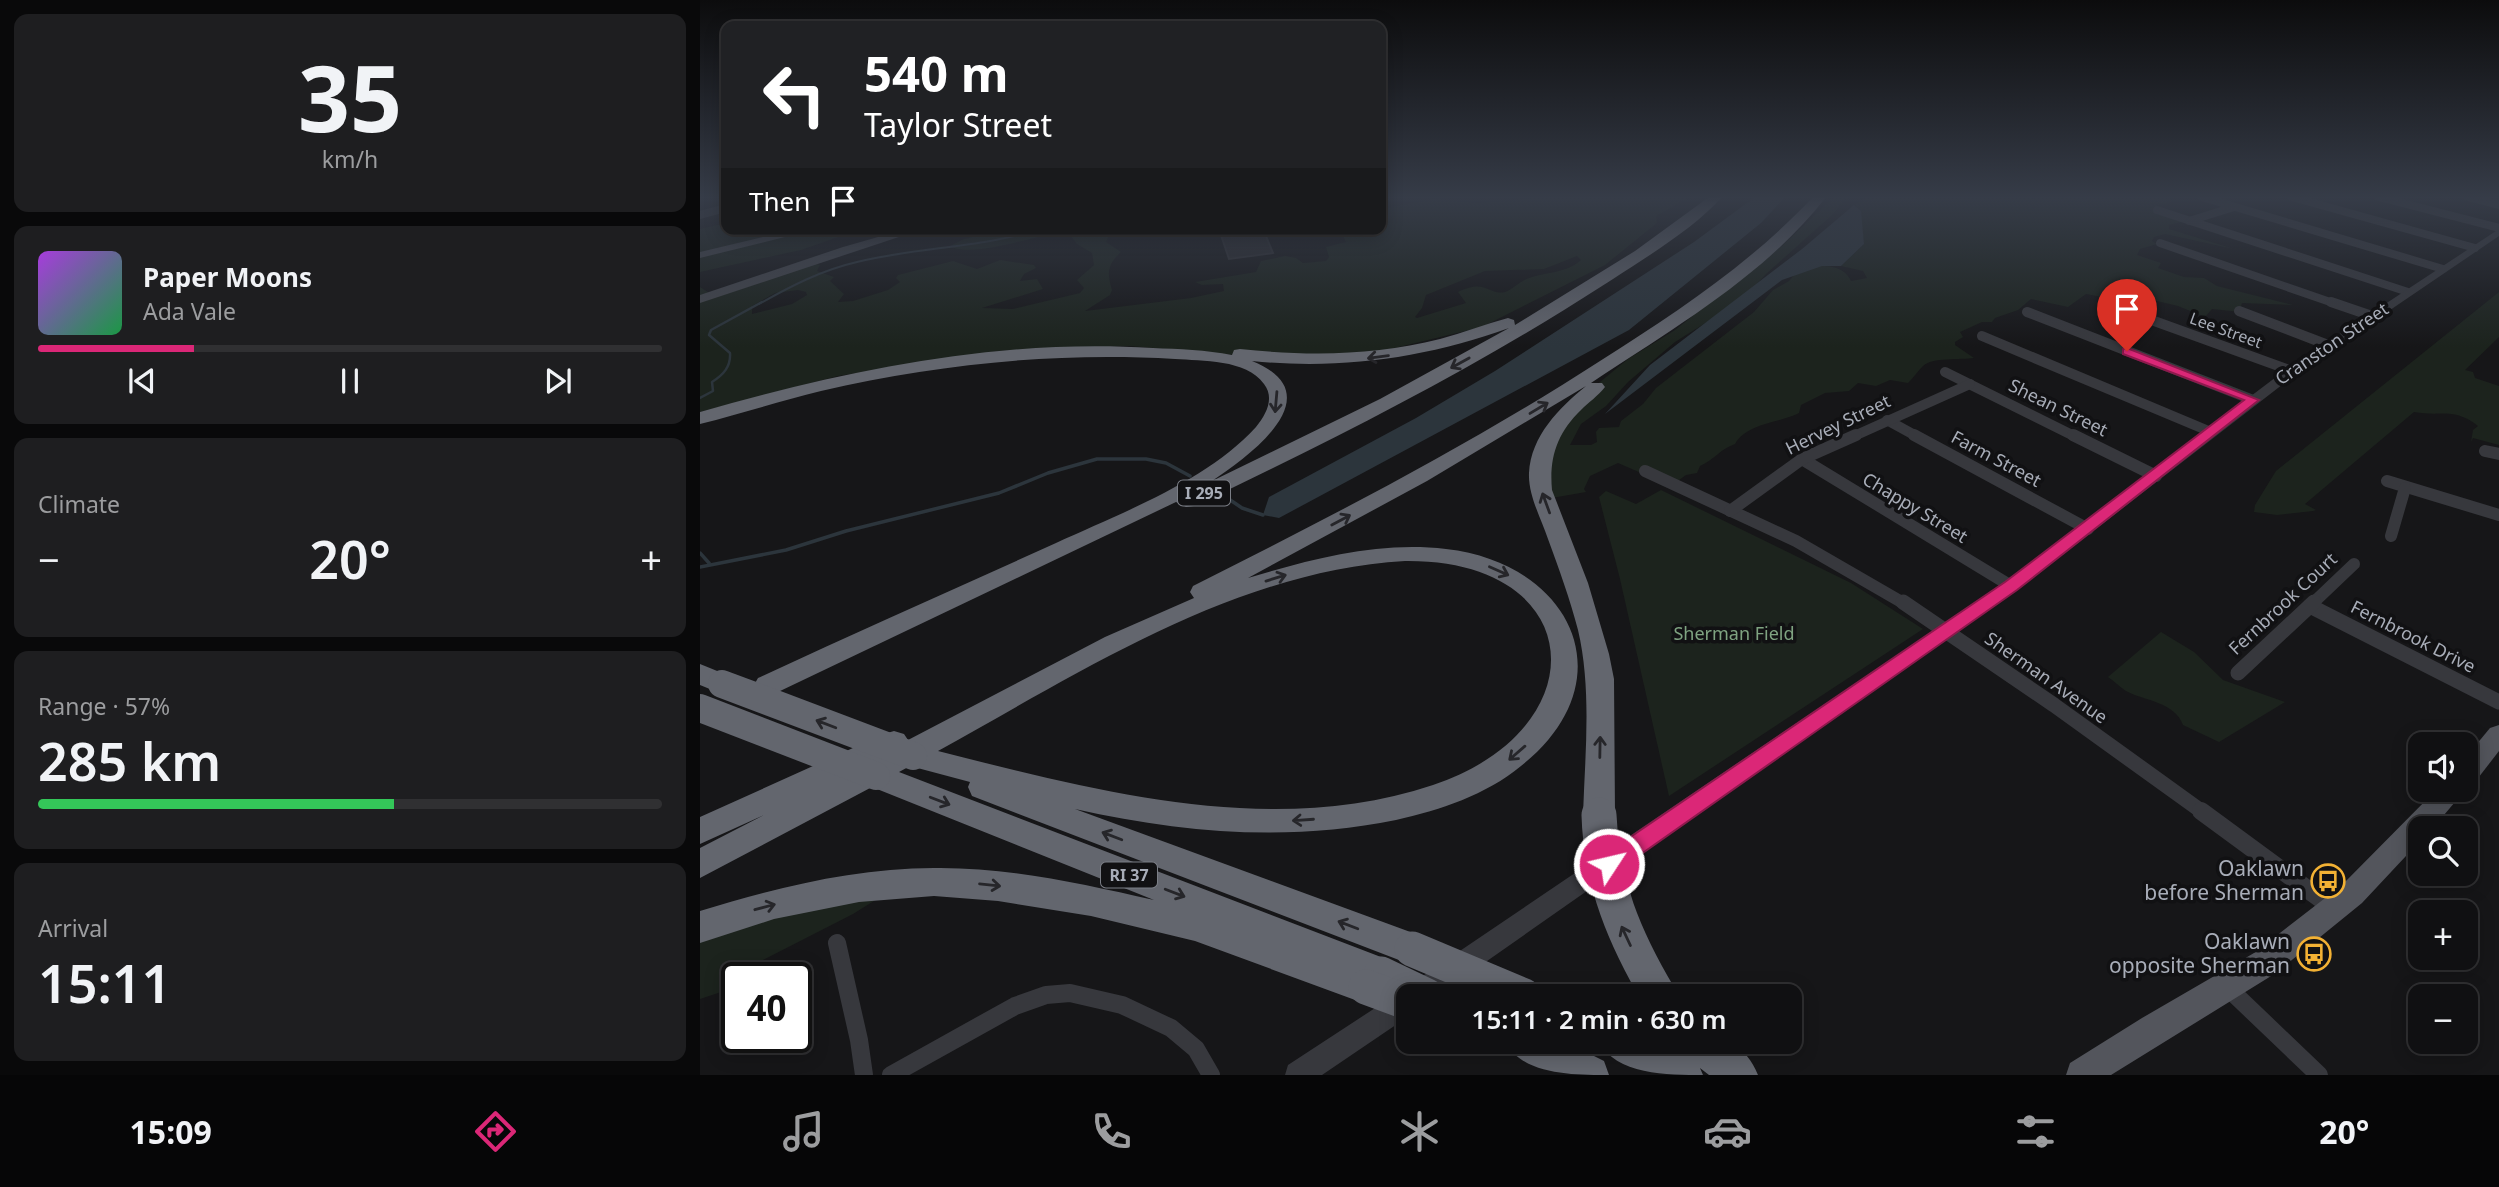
<!DOCTYPE html>
<html lang="en">
<head>
<meta charset="utf-8">
<style>
	:root { --surface:#101012; --page:#1e1e20; --text:#f1f3f6; --muted:#9c9d9f; --line:#303032; --accent:#db2777 }
	body { margin:0; font-family:"Noto Sans",sans-serif; background:var(--page); color:var(--text); height:100vh; display:flex; flex-direction:column; font-size:26px; white-space:nowrap }
	* { box-sizing:border-box; margin:0 }
	p { font-size:23px; color:var(--muted) }
	.icon { flex:none; width:38px; height:38px; fill:none; stroke:currentColor; stroke-width:2; stroke-linecap:round; stroke-linejoin:round }
	.map { position:relative; flex:1; overflow:hidden }
	.sheet { display:flex; flex-direction:column; gap:14px; padding:14px; background:#09090a; width:700px }
	.sheet>* { flex:none }
	.banner { position:absolute; left:21px; top:21px; width:665px; height:214px; border-radius:14px; box-shadow:0 4px 18px #0003,0 0 0 2px var(--line); background:#202124; color:#fff; overflow:hidden }
	.buttons { position:absolute; left:1708px; top:732px; display:grid; gap:14px }
	.buttons a { display:grid; place-items:center; width:70px; height:70px; border-radius:14px; background:var(--surface); box-shadow:0 4px 18px #0003,0 0 0 2px var(--line); font-size:35px }
	.speed { position:absolute; left:21px; top:962px; display:flex; gap:14px; font-size:35px; font-weight:700; text-align:center }
	.speed>* { display:grid; place-content:center; width:91px; height:91px; border-radius:50%; background:var(--surface); box-shadow:0 4px 18px #0003,0 0 0 2px var(--line); line-height:1 }
	.speed .limit { border:4px solid #111; border-radius:10px; background:#fff; color:#111 }
	.pin { position:absolute; display:grid; place-items:center; width:60px; height:60px; color:#fff; margin:-72px -30px; border-radius:50% 50% 50% 0; rotate:-45deg; box-shadow:0 0 7px #0007 }
	.pin .icon { rotate:45deg }
	.me { position:absolute; width:77px; margin:-38px; rotate:55deg; stroke-linejoin:round; filter:drop-shadow(0 0 5px #0008) }
	.turn { display:flex; align-items:center; gap:24px; height:147px; padding:0 28px; font-size:32px }
	.turn .icon { width:91px; height:91px; stroke-width:2.5 }
	.turn b { display:block; font-size:49px; line-height:60px }
	.then { display:flex; align-items:center; height:66px; padding:0 28px; background:#0003; gap:14px; font-size:26px }
	.big { font-size:52px; font-weight:600; line-height:1.1 }
	.sheet .widget { flex:1; display:flex; flex-direction:column; justify-content:center; gap:10px; min-width:0; padding:0 24px; border-radius:14px; background:var(--page) }
	.sheet .dial { align-items:center; gap:0 }
	.dial b { font-size:91px; line-height:1 }
	.song { display:flex; align-items:center; gap:21px }
	.cover { width:84px; height:84px; border-radius:10px; background:linear-gradient(135deg,hsl(280 70% 55%),hsl(140 70% 35%)) }
	.played { height:7px; border-radius:4px; background:linear-gradient(90deg,var(--accent) 25%,var(--line) 25%) }
	.keys { display:flex; justify-content:space-around; direction:ltr }
	.heat { display:flex; justify-content:space-between; align-items:center; font-size:38px; direction:ltr }
	.charge { height:10px; border-radius:5px; background:linear-gradient(90deg,#34c759 57%,var(--line) 0) }
	.trip { position:absolute; left:696px; top:984px; width:406px; height:70px; border-radius:14px; background:var(--surface); box-shadow:0 4px 18px #0003,0 0 0 2px var(--line); font-weight:600; line-height:70px; text-align:center }
	.dock { display:flex; height:112px; justify-content:space-around; align-items:center; background:#060607; color:var(--muted) }
	.dock .icon { width:49px; height:49px }
	.dock .active { color:var(--accent) }
	.dock b { font-size:32px; color:var(--text) }
	main { display:flex; flex:1; min-height:0 }
	.map>svg:first-child { display:block }
	.green { fill:#1c231d; fill-rule:evenodd }
	.water { fill:#2c353c }
	.lines { fill:none; stroke-linecap:round; stroke-linejoin:round }
	.stream-far2 { stroke:#2c353c; stroke-width:2 }
	.stream-far1 { stroke:#2c353c; stroke-width:2.5 }
	.stream { stroke:#2c353c; stroke-width:3.5 }
	.building { fill:#29292c; stroke:#303034; stroke-width:2 }
	.minor-far4 { stroke:#37383d; stroke-width:8 }
	.minor-far3 { stroke:#37383d; stroke-width:10 }
	.minor-far2 { stroke:#37383d; stroke-width:12 }
	.minor-far1 { stroke:#37383d; stroke-width:15 }
	.minor { stroke:#37383d; stroke-width:18 }
	.tertiary { fill:#37383d; fill-rule:evenodd }
	.secondary { fill:#45474d; fill-rule:evenodd }
	.primary { fill:#53555c; fill-rule:evenodd }
	.motorway { fill:#63666e; fill-rule:evenodd }
	.motorway-bridge-far1 { stroke:#63666e; stroke-width:28 }
	.motorway-bridge { stroke:#63666e; stroke-width:35 }
	.oneway { stroke:#26262a }
	.route { fill:#db2777; stroke:#8e194d; stroke-width:2 }
	.labels { text-anchor:middle; stroke-width:7; stroke-linejoin:round; paint-order:stroke }
	.far-street-label { font-size:16px; fill:#a8adb8; stroke:#111113 }
	.shield { fill:#111113; stroke:#7b7e86; stroke-width:2 }
	.shield-label { font-size:16px; font-weight:bold; fill:#a8adb8 }
	.street-label { font-size:18px; fill:#a8adb8; stroke:#111113 }
	.park-label { font-size:18px; fill:#7fa381; stroke:#111113 }
	.near-poi-label { font-size:21px; fill:#a8adb8; stroke:#111113; text-anchor:end }
</style>
</head>
<body>
<main>
<section class="sheet">
<div class="widget dial"><b>35</b><p>km/h</p></div>
<div class="widget">
<div class="song"><i class="cover"></i><div><b>Paper Moons</b><p>Ada Vale</p></div></div>
<div class="played"></div>
<div class="keys"><svg class="icon" aria-label="previous" viewBox="0 0 24 24"><path d="M18 5L8 12l10 7zM5 5v14"/></svg><svg class="icon" aria-label="pause" viewBox="0 0 24 24"><path d="M8 5v14M16 5v14"/></svg><svg class="icon" aria-label="next" viewBox="0 0 24 24"><path d="M6 5l10 7-10 7zM19 5v14"/></svg></div>
</div>
<div class="widget"><p>Climate</p>
<div class="heat"><a>−</a><b class="big">20°</b><a>+</a></div>
</div>
<div class="widget"><p>Range · 57%</p><b class="big">285 km</b><div class="charge"></div></div>
<div class="widget"><p>Arrival</p><b class="big">15:11</b></div>
</section>
<div class="map">
<svg width="1799" height="1075" viewBox="0 0 1799 1075">
	<rect width="100%" height="100%" fill="#161618"/>
	<g class="green">
		<path d="M851 197H990L956 216 957 223 905 265 782 327 674 353 548 356 429 346 299 351 138 376 0 412V287L11 294 109 262 120 265 117 271 134 277 130 281 144 294 138 302 153 301 188 290 200 282 196 278 198 275 253 261 277 269 300 260 334 265 336 268 324 274 320 281 337 279 343 289 282 308 313 309 380 293 384 288 377 280 394 265 392 253 377 244 366 230C341 235 270 259 250 246L264 239 298 231 302 235 325 229H412L406 242 421 252C407 265 407 273 412 290L410 295 385 311 491 298 524 291 523 284 502 285 495 282 556 272 561 261 585 256 596 258 603 263 626 261 629 257 626 247 646 242 642 234 649 229H681V210L685 208 734 199 776 203ZM877 256 881 260C867 273 846 272 829 278 820 281 813 289 805 292 788 296 787 278 758 292L766 303 717 318 715 317 722 308 726 295 785 271 844 269ZM98 290 106 292 107 295 92 304 52 314V306L75 293Z"/>
		<path d="M1134 197H1153L1145 199 1132 215 1066 274 1042 300 975 342 928 382 906 406 881 424 870 445H891L897 442 896 432 899 428 919 427 921 421 943 404 956 388 1054 312 1073 290 1089 281 1102 266C1121 266 1143 263 1151 281L1167 278 1163 271 1141 266 1164 244 1159 209 1154 205 1168 197H1462L1474 201 1456 206 1485 221 1469 225V229L1534 249 1465 234 1454 237 1452 241 1457 244 1440 249 1437 255 1461 263 1458 268 1484 277 1504 278 1517 286 1593 305 1542 303 1539 311 1541 312 1512 309 1505 317 1478 306 1432 295 1413 299 1386 294 1368 307 1331 299 1318 310 1295 318 1292 322H1282L1260 332 1263 337 1255 342V345L1274 358C1261 360 1232 357 1223 366 1218 371 1213 378 1208 383L1190 380 1176 386 1158 383 1149 391 1125 393 1101 405 1099 413C1080 423 1047 423 1035 444 1020 449 1014 460 1000 466L997 473 986 475 971 486 918 463 890 476 884 489 886 492 846 499 851 431 889 391 928 359 975 330 1083 245Z"/>
		<polygon points="26,223 26,229 147,229 147,234 101,250 0,272 0,229"/>
		<path d="M1799 292V337L1765 370 1773 372 1775 378 1799 386V445L1773 438 1771 442 1773 430 1778 426C1754 407 1740 417 1714 412L1605 504 1616 510 1613 511 1577 515 1554 512 1555 505 1576 471Z"/>
		<polygon points="961,490 1151,583 1223,629 969,796 920,579 899,497 906,491 936,504"/>
		<path d="M1461 632 1494 652 1523 680 1585 702 1519 742 1483 725C1475 702 1445 701 1426 691 1420 687 1414 681 1408 677Z"/>
		<polygon points="190,891 153,914 57,963 31,981 21,992 0,999 0,930"/>
	</g>
	<g class="water">
		<polygon points="1055,197 1085,197 1061,223 929,330 579,518 563,515 569,497 716,418 795,371 994,242"/>
		<polygon points="1154,205 1161,211 1164,244 1141,266 1122,266 1082,280 905,414 950,365 1102,249"/>
	</g>
	<g class="lines">
		<path class="stream-far2" d="M59 304C91 286 122 270 157 262 218 247 281 248 341 229"/>
		<path class="stream-far1" d="M0 398 13 391 12 382C23 375 31 367 30 353L9 335 11 330 62 302"/>
		<g class="stream">
			<polyline points="520,493 542,508 563,515"/>
			<polyline points="0,553 9,563"/>
			<polyline points="0,567 86,550 146,531 299,493 348,473 397,459 446,459 466,463 490,476"/>
		</g>
	</g>
	<polygon class="building" points="519,229 563,229 573,253 529,259"/>
	<g class="lines">
		<g class="minor-far4">
			<polyline points="1502,197 1743,269"/>
			<polyline points="1592,197 1775,248"/>
			<polyline points="1679,197 1799,228"/>
			<polyline points="1768,197 1799,205"/>
			<polyline points="1457,210 1708,292"/>
			<polyline points="0,215 26,208"/>
			<polyline points="1489,221 1534,207"/>
			<polyline points="1460,243 1636,304"/>
		</g>
		<g class="minor-far3">
			<polyline points="1631,302 1672,316"/>
			<polyline points="1410,305 1592,371"/>
			<polyline points="1539,311 1628,345"/>
			<polyline points="1327,312 1553,400"/>
			<polyline points="1282,336 1511,432"/>
			<polyline points="1245,372 1376,437"/>
			<polyline points="1187,420 1218,437"/>
			<polyline points="1152,437 1270,384"/>
		</g>
		<g class="minor-far2">
			<polyline points="1214,435 1388,529"/>
			<polyline points="1373,435 1456,476"/>
			<polyline points="1785,451 1799,454"/>
			<polyline points="1102,459 1311,586"/>
			<polyline points="945,471 1096,541 1205,604"/>
			<polyline points="1687,481 1799,515"/>
			<polyline points="1030,511 1102,459 1156,435"/>
			<polyline points="1691,536 1705,488"/>
			<polyline points="1612,604 1654,564"/>
		</g>
		<g class="minor-far1">
			<polyline points="1203,602 1354,705 1504,813"/>
			<polyline points="1610,606 1799,702"/>
			<polyline points="1538,673 1614,602"/>
		</g>
		<g class="minor">
			<polyline points="1501,811 1633,908"/>
			<polyline points="137,943 159,1040 164,1075"/>
			<polyline points="1527,987 1619,1075"/>
			<polyline points="191,1075 315,1006 346,995 370,993 422,1005 471,1028 496,1049 511,1075"/>
		</g>
		<polygon class="tertiary" points="1799,229 1799,236 1596,374 1317,590 737,996 709,996 709,1016 622,1075 585,1075 588,1065 695,995 707,993 711,984 1305,582 1588,368"/>
		<g class="secondary">
			<polygon points="97,229 117,229 0,258 0,252"/>
			<polygon points="206,229 223,229 0,303 0,295 143,247"/>
		</g>
		<g class="primary">
			<polygon points="1799,725 1799,751 1775,782 1766,785 1766,757 1790,728"/>
			<polygon points="1737,789 1766,789 1733,828 1720,828 1720,841 1662,903 1576,973 1411,1075 1366,1075 1370,1063 1442,1018 1554,953 1642,885"/>
		</g>
		<g class="motorway">
			<path d="M1009 197H1022C994 229 939 262 902 286 772 370 633 440 494 506L486 507 476 502 78 692 68 695 58 692 54 685 58 678C157 632 257 588 356 543 421 513 507 481 556 427 566 415 575 398 564 384 546 359 502 361 475 359 355 352 238 364 121 391 80 401 40 414 0 424V412C147 370 299 338 453 348 479 349 506 350 532 355L534 350 540 349C607 356 674 356 740 339 763 333 785 324 808 318L814 320 815 325 935 251ZM809 328 680 399 512 481C551 455 634 394 552 361 641 370 726 358 809 328Z"/>
			<path d="M1113 197H1126C1066 275 972 329 891 383H902L905 387C898 396 889 402 881 410 857 433 849 458 852 490L888 583 909 654 914 679 915 815 910 824 899 828 888 824 883 815C885 754 892 690 878 630 870 599 859 569 848 539 841 518 828 495 829 473 831 436 859 408 886 386L727 481 548 578C612 559 678 541 746 549 871 563 929 680 821 766 786 795 740 810 696 820 588 842 482 833 375 809L724 937 730 949 724 961 712 965 272 796 268 787 270 782 210 766 199 772 694 962 699 974 694 986 683 990 679 999 666 1004 495 941 391 916 298 901 234 896 159 902 74 919 0 943V911C76 888 154 868 234 868 308 867 382 884 454 900L172 787 0 878V848L64 815 0 844V817L184 734 194 731 204 734 208 740 405 637 494 598 490 592 493 586C632 516 770 445 900 361 976 313 1051 263 1113 197ZM705 561C889 559 900 729 733 785 572 839 396 791 238 751 383 671 535 571 705 561Z"/>
			<polygon points="0,664 32,677 36,684 32,691 22,694 0,685"/>
			<path d="M805 1041H864L904 1061 909 1075C874 1075 821 1075 805 1041Z"/>
			<path d="M899 1041H958L985 1055 979 1041C1015 1041 1042 1035 1058 1075H1009L1000 1068 1003 1075C968 1075 915 1075 899 1041Z"/>
		</g>
		<g class="motorway-bridge-far1">
			<polyline points="22,684 213,756"/>
			<polyline points="0,708 176,776"/>
		</g>
		<g class="motorway-bridge">
			<path d="M899 815C901 882 925 939 959 996"/>
			<polyline points="712,949 824,996"/>
			<polyline points="681,974 727,996"/>
			<polyline points="666,987 709,1003"/>
		</g>
	</g>
	<defs><path id="oneway-shaft" d="M-6 0H5M1.5-3L5.5 0L1.5 3" fill="none" stroke-width="1.6" stroke-linecap="round" stroke-linejoin="round" transform="scale(1.75)"/></defs>
	<g class="oneway">
		<use href="#oneway-shaft" transform="translate(678 357) rotate(173)"/>
		<use href="#oneway-shaft" transform="translate(760 363) rotate(151)"/>
		<use href="#oneway-shaft" transform="translate(576 402) rotate(95)"/>
		<use href="#oneway-shaft" transform="translate(839 408) rotate(-31)"/>
		<use href="#oneway-shaft" transform="translate(846 503) rotate(-110)"/>
		<use href="#oneway-shaft" transform="translate(641 520) rotate(-28)"/>
		<use href="#oneway-shaft" transform="translate(799 571) rotate(24)"/>
		<use href="#oneway-shaft" transform="translate(576 578) rotate(-17)"/>
		<use href="#oneway-shaft" transform="translate(126 724) rotate(-159)"/>
		<use href="#oneway-shaft" transform="translate(900 747) rotate(-89)"/>
		<use href="#oneway-shaft" transform="translate(817 753) rotate(139)"/>
		<use href="#oneway-shaft" transform="translate(240 801) rotate(21)"/>
		<use href="#oneway-shaft" transform="translate(603 820) rotate(176)"/>
		<use href="#oneway-shaft" transform="translate(412 836) rotate(-159)"/>
		<use href="#oneway-shaft" transform="translate(290 885) rotate(6)"/>
		<use href="#oneway-shaft" transform="translate(475 893) rotate(21)"/>
		<use href="#oneway-shaft" transform="translate(65 907) rotate(-15)"/>
		<use href="#oneway-shaft" transform="translate(648 925) rotate(-159)"/>
		<use href="#oneway-shaft" transform="translate(926 936) rotate(-115)"/>
	</g>
	<linearGradient id="sky" x2="0" y2="1"><stop stop-color="#0c0c0d"/><stop offset="0.57" stop-color="#363c48"/><stop offset="1" stop-color="#363c48" stop-opacity="0"/></linearGradient>
	<rect width="1799" height="347" fill="url(#sky)"/>
	<polygon class="route" points="1427,348 1559,400 1317,590 917,871 909,873 901,871 897,864 901,857 1305,582 1544,400 1423,354 1423,349"/>
	<defs>
		<symbol id="bus-ring" viewBox="-11 -11 22 22"><circle r="9.5" fill="#111113" stroke="#f2b134" stroke-width="1.5"/><path d="M-5-6H5V4H4V6H2V4H-2V6H-4V4H-5ZM-3.5-4V0h7V-4ZM-3.5 1.2v1.5H-2V1.2ZM2 1.2v1.5H3.5V1.2Z" fill="#f2b134"/></symbol>
	</defs>
	<g fill-rule="evenodd">
		<use href="#bus-ring" x="1609" y="862" width="38" height="38"/>
		<use href="#bus-ring" x="1595" y="935" width="38" height="38"/>
	</g>
	<g class="labels">
		<g class="far-street-label">
			<text transform="translate(1526 330) rotate(20)" y="6">Lee Street</text>
		</g>
		<g class="shield">
			<rect x="478" y="480.5" width="52" height="25" rx="5"/>
			<rect x="401" y="862.5" width="56" height="25" rx="5"/>
		</g>
		<g class="shield-label">
			<text x="504" y="499">I 295</text>
			<text x="429" y="881">RI 37</text>
		</g>
		<g class="street-label">
			<text transform="translate(1632 344) rotate(-34)" y="6">Cranston Street</text>
			<text transform="translate(1358 408) rotate(26)" y="6">Shean Street</text>
			<text transform="translate(1138 425) rotate(-26)" y="6">Hervey Street</text>
			<text transform="translate(1296 459) rotate(28)" y="6">Farm Street</text>
			<text transform="translate(1215 508) rotate(31)" y="6">Chappy Street</text>
			<text transform="translate(1583 604) rotate(-43)" y="6">Fernbrook Court</text>
			<text transform="translate(1713 637) rotate(27)" y="6">Fernbrook Drive</text>
			<text transform="translate(1346 678) rotate(35)" y="6">Sherman Avenue</text>
		</g>
		<g class="park-label">
			<text x="1034" y="640">Sherman Field</text>
		</g>
		<g class="near-poi-label">
			<text x="1604" y="876">Oaklawn<tspan x="1604" dy="24">before Sherman</tspan></text>
			<text x="1590" y="949">Oaklawn<tspan x="1590" dy="24">opposite Sherman</tspan></text>
		</g>
	</g>
</svg>
<div class="buttons">
<a><svg class="icon" aria-label="sound" viewBox="0 0 24 24"><path d="M4 9h4l5-4v14l-5-4H4zM17 9q2 3 0 6"/></svg></a>
<a><svg class="icon" aria-label="search" viewBox="0 0 24 24"><circle cx="10" cy="10" r="6"/><path d="M15 15l6 6"/></svg></a>
<a>+</a>
<a>−</a>
</div>
<div class="speed"><div class="limit">40</div></div>
<div class="pin" style="left:1427px;top:351px;background:#d93025"><svg class="icon" aria-label="arrive" viewBox="0 0 24 24"><path d="M6 21V4h12l-3 4 3 4H6"/></svg></div>
<svg class="me" style="left:909px;top:864px" viewBox="-20 -20 40 40"><circle r="17" fill="#db2777" stroke="#fff" stroke-width="3"/><path d="M0-11L8 9 0 5-8 9z" fill="#fff"/></svg>
<div class="trip">15:11 · 2 min · 630 m</div>
<div class="banner">
<div class="turn"><svg class="icon" aria-label="left" viewBox="0 0 24 24"><path d="M17 20v-9H6M10 6l-5 5 5 5"/></svg><div><b>540 m</b>Taylor Street</div></div>
<div class="then">Then<svg class="icon" aria-label="arrive" viewBox="0 0 24 24"><path d="M6 21V4h12l-3 4 3 4H6"/></svg></div>
</div>
</div>
</main>
<nav class="dock">
<b>15:09</b>
<svg class="icon active" aria-label="directions" viewBox="0 0 24 24"><path d="M12 3l9 9-9 9-9-9zM9 14v-3h6M13 9l2 2-2 2"/></svg>
<svg class="icon" aria-label="music" viewBox="0 0 24 24"><path d="M9 18V5l10-2v13"/><circle cx="6" cy="18" r="3"/><circle cx="16" cy="16" r="3"/></svg>
<svg class="icon" aria-label="phone" viewBox="0 0 24 24"><path d="M5 4h4l2 5-3 2q2 4 5 5l2-3 5 2v4C11 20 4 13 5 4z"/></svg>
<svg class="icon" aria-label="climate" viewBox="0 0 24 24"><path d="M12 3v18M4 7l16 10M4 17L20 7"/></svg>
<svg class="icon" aria-label="car" viewBox="0 0 24 24"><path d="M5 17H2v-5l4-1 3-4h7l3 4 3 1v5h-3M9 17h6M6 11h13"/><circle cx="7" cy="17" r="2"/><circle cx="17" cy="17" r="2"/></svg>
<svg class="icon" aria-label="filters" viewBox="0 0 24 24"><path d="M4 7h16M4 17h16"/><circle cx="9" cy="7" r="2"/><circle cx="15" cy="17" r="2"/></svg>
<b>20°</b>
</nav>
</body>
</html>
